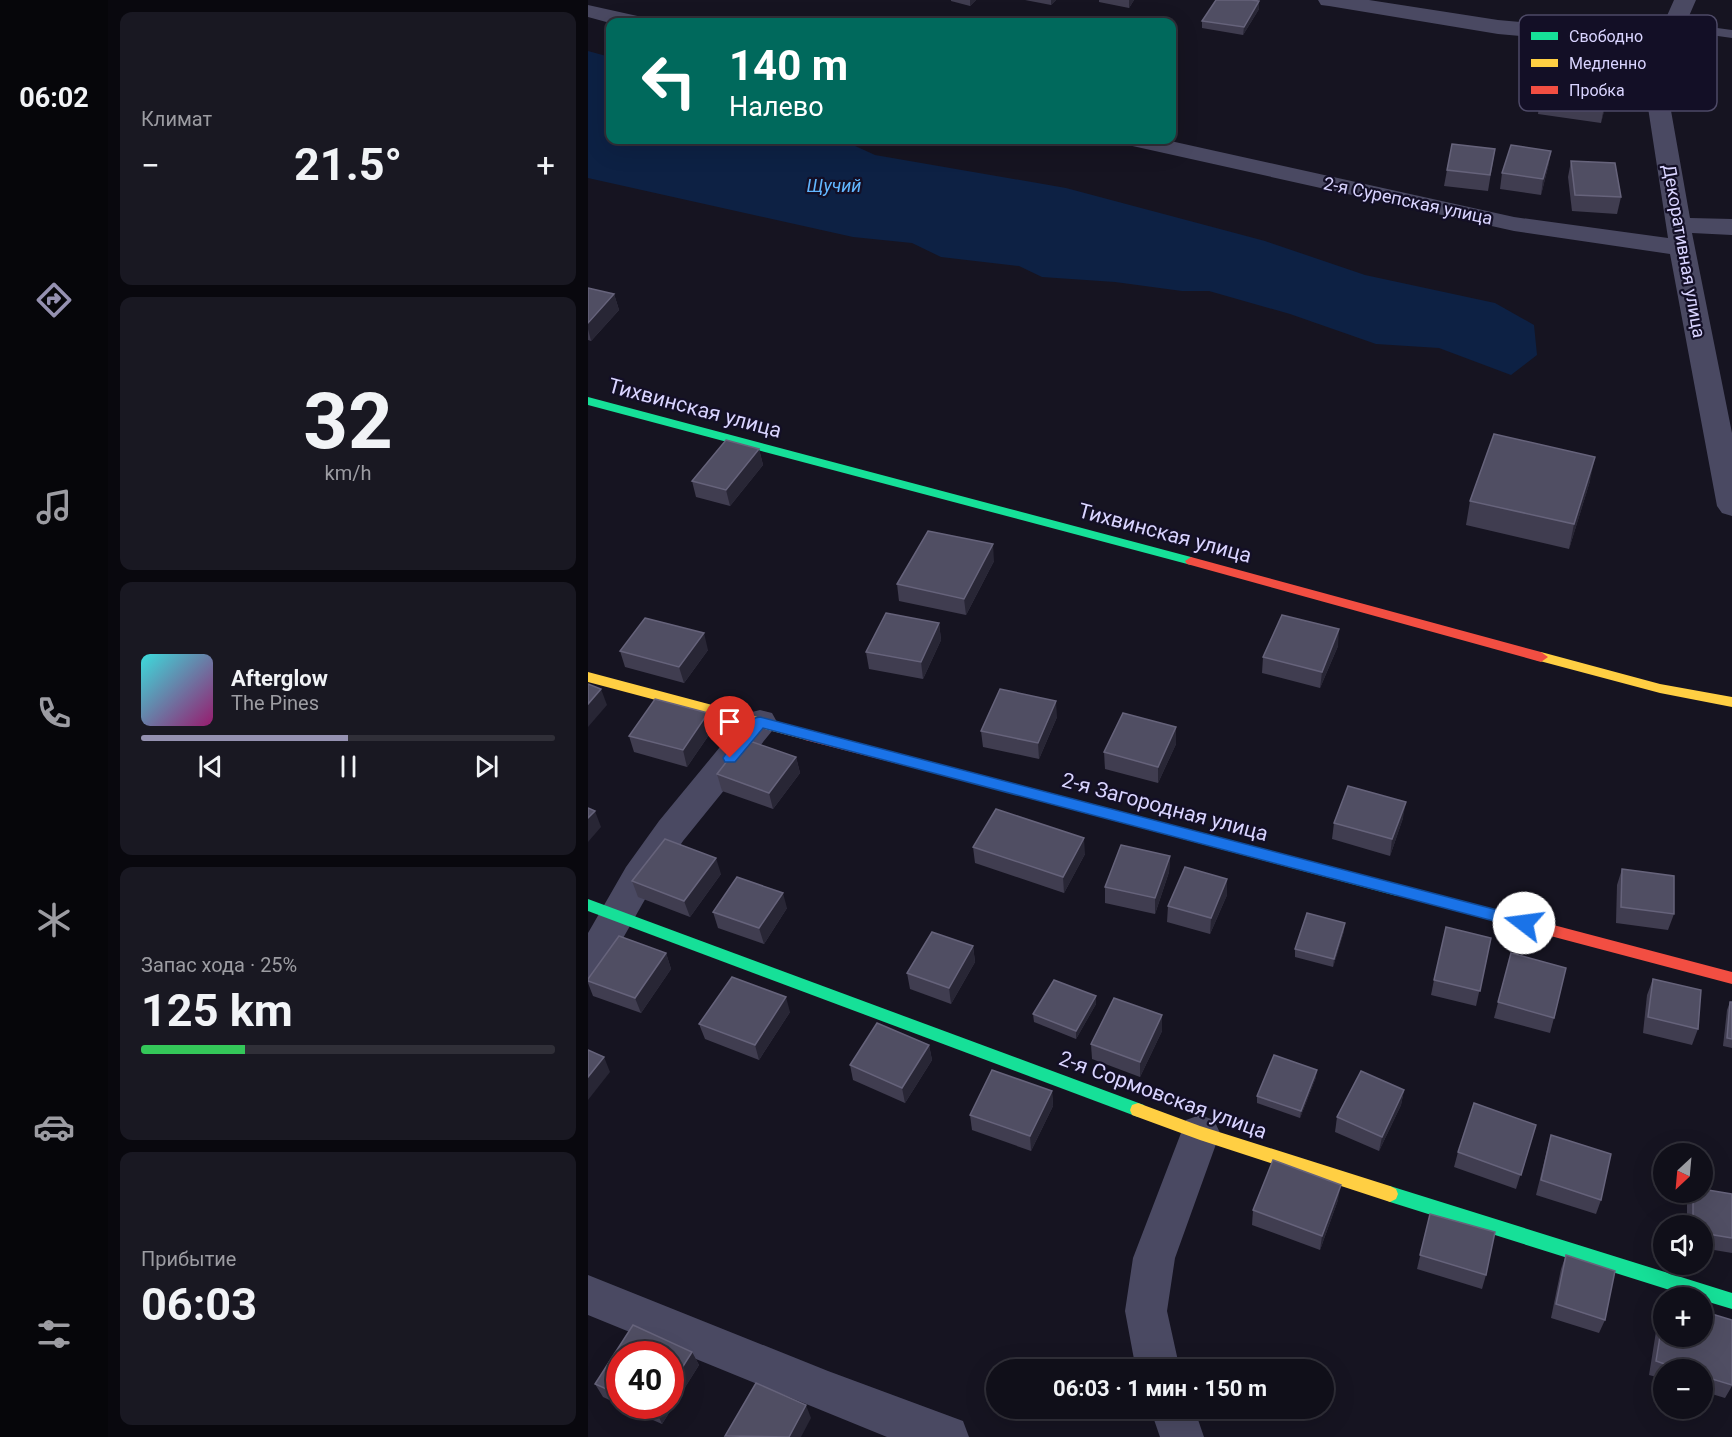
<!DOCTYPE html>
<html lang="ru">
<head>
<meta charset="utf-8">
<style>
	:root { --surface:#100f19; --page:#191822; --text:#f1f3f6; --muted:#9c9ca2; --line:#302f38; --accent:#9591b1 }
	body { margin:0; font-family:Roboto,sans-serif; background:var(--page); color:var(--text); height:100vh; display:flex; flex-direction:column; font-size:22px; white-space:nowrap }
	* { box-sizing:border-box; margin:0 }
	p { font-size:20px; color:var(--muted) }
	.icon { flex:none; width:33px; height:33px; fill:none; stroke:currentColor; stroke-width:2; stroke-linecap:round; stroke-linejoin:round }
	.map { position:relative; flex:1; overflow:hidden }
	.sheet { display:flex; flex-direction:column; gap:12px; padding:12px; background:#09080e; width:480px }
	.sheet>* { flex:none }
	.hud { position:absolute; left:18px; top:18px; width:570px; height:126px; border-radius:12px; box-shadow:0 6px 24px #0002,0 0 0 2px var(--line); background:#00695c; color:#fff; overflow:hidden }
	.needle { width:39px; rotate:206deg }
	.controls { position:absolute; left:1065px; top:1143px; display:grid; gap:12px }
	.controls a { display:grid; place-items:center; width:60px; height:60px; border-radius:50%; background:var(--surface); box-shadow:0 6px 24px #0002,0 0 0 2px var(--line); font-size:30px }
	.speed { position:absolute; left:18px; top:1341px; display:flex; gap:12px; font-size:30px; font-weight:700; text-align:center }
	.speed>* { display:grid; place-content:center; width:78px; height:78px; border-radius:50%; background:var(--surface); box-shadow:0 6px 24px #0002,0 0 0 2px var(--line); line-height:1 }
	.speed .limit { border:9px solid #d22; background:#fff; color:#111 }
	.pin { position:absolute; display:grid; place-items:center; width:51px; height:51px; color:#fff; margin:-62px -26px; border-radius:50% 50% 50% 0; rotate:-45deg; box-shadow:0 0 6px #0007 }
	.pin .icon { rotate:45deg }
	.me { position:absolute; width:66px; margin:-33px; rotate:285deg; stroke-linejoin:round; filter:drop-shadow(0 0 4px #0008) }
	.turn { display:flex; align-items:center; gap:21px; height:126px; padding:0 24px; font-size:27px }
	.turn .icon { width:78px; height:78px; stroke-width:2.5 }
	.turn b { display:block; font-size:42px; line-height:51px }
	.big { font-size:45px; font-weight:700; line-height:1.1 }
	.sheet .tile { flex:1; display:flex; flex-direction:column; justify-content:center; gap:9px; min-width:0; padding:0 21px; border-radius:12px; background:var(--page) }
	.sheet .dial { align-items:center; gap:0 }
	.dial b { font-size:78px; line-height:1 }
	.song { display:flex; align-items:center; gap:18px }
	.cover { width:72px; height:72px; border-radius:9px; background:linear-gradient(135deg,hsl(180 70% 55%),hsl(320 70% 35%)) }
	.played { height:6px; border-radius:3px; background:linear-gradient(90deg,var(--accent) 50%,var(--line) 50%) }
	.keys { display:flex; justify-content:space-around; direction:ltr }
	.heat { display:flex; justify-content:space-between; align-items:center; font-size:33px; direction:ltr }
	.charge { height:9px; border-radius:4px; background:linear-gradient(90deg,#34c759 25%,var(--line) 0) }
	.trip { position:absolute; left:398px; top:1359px; width:348px; height:60px; border-radius:30px; background:var(--surface); box-shadow:0 6px 24px #0002,0 0 0 2px var(--line); font-weight:700; line-height:60px; text-align:center }
	main { display:flex; flex:1; min-height:0 }
	.tabs { display:flex; flex-direction:column; width:108px; justify-content:space-around; align-items:center; background:#06060a; color:var(--muted) }
	.tabs .icon { width:42px; height:42px }
	.tabs .on { color:var(--accent) }
	.tabs b { font-size:27px; color:var(--text) }
	.map>svg:first-child { display:block }
	.water { fill:#0d2144 }
	.lines { fill:none; stroke-linecap:round; stroke-linejoin:round }
	.lane { fill:#4a4962; fill-rule:evenodd }
	.street { fill:#4a4962; fill-rule:evenodd }
	.fast { fill:#16e098; fill-rule:evenodd }
	.slow { fill:#ffcf43; fill-rule:evenodd }
	.jam { fill:#f24e42; fill-rule:evenodd }
	.wall { fill:#403d50 }
	.shaded-wall { fill:#282635 }
	.building { fill:#504e63; stroke:#66637b; stroke-width:1.5 }
	.route { fill:#1a73e8; stroke:#114b97; stroke-width:1.5 }
	.labels { text-anchor:middle; stroke-width:4.5; stroke-linejoin:round; paint-order:stroke }
	.far-water-label { font-size:18px; font-style:italic; fill:#62b6ff; stroke:#130f26 }
	.far-street-label { font-size:18px; fill:#d9d4ff; stroke:#130f26 }
	.street-label { font-size:21px; fill:#d9d4ff; stroke:#130f26 }
	.key { fill:#130f26; stroke:#4e4a67; stroke-width:1.5 }
	.key-label { font-size:16px; fill:#d9d4ff }
</style>
</head>
<body>
<main>
<nav class="tabs">
<b>06:02</b>
<svg class="icon on" aria-label="directions" viewBox="0 0 24 24"><path d="M12 3l9 9-9 9-9-9zM9 14v-3h6M13 9l2 2-2 2"/></svg>
<svg class="icon" aria-label="music" viewBox="0 0 24 24"><path d="M9 18V5l10-2v13"/><circle cx="6" cy="18" r="3"/><circle cx="16" cy="16" r="3"/></svg>
<svg class="icon" aria-label="phone" viewBox="0 0 24 24"><path d="M5 4h4l2 5-3 2q2 4 5 5l2-3 5 2v4C11 20 4 13 5 4z"/></svg>
<svg class="icon" aria-label="climate" viewBox="0 0 24 24"><path d="M12 3v18M4 7l16 10M4 17L20 7"/></svg>
<svg class="icon" aria-label="car" viewBox="0 0 24 24"><path d="M5 17H2v-5l4-1 3-4h7l3 4 3 1v5h-3M9 17h6M6 11h13"/><circle cx="7" cy="17" r="2"/><circle cx="17" cy="17" r="2"/></svg>
<svg class="icon" aria-label="filters" viewBox="0 0 24 24"><path d="M4 7h16M4 17h16"/><circle cx="9" cy="7" r="2"/><circle cx="15" cy="17" r="2"/></svg>
</nav>
<section class="sheet">
<div class="tile"><p>Климат</p>
<div class="heat"><a>−</a><b class="big">21.5°</b><a>+</a></div>
</div>
<div class="tile dial"><b>32</b><p>km/h</p></div>
<div class="tile">
<div class="song"><i class="cover"></i><div><b>Afterglow</b><p>The Pines</p></div></div>
<div class="played"></div>
<div class="keys"><svg class="icon" aria-label="previous" viewBox="0 0 24 24"><path d="M18 5L8 12l10 7zM5 5v14"/></svg><svg class="icon" aria-label="pause" viewBox="0 0 24 24"><path d="M8 5v14M16 5v14"/></svg><svg class="icon" aria-label="next" viewBox="0 0 24 24"><path d="M6 5l10 7-10 7zM19 5v14"/></svg></div>
</div>
<div class="tile"><p>Запас хода · 25%</p><b class="big">125 km</b><div class="charge"></div></div>
<div class="tile"><p>Прибытие</p><b class="big">06:03</b></div>
</section>
<div class="map">
<svg width="1144" height="1437" viewBox="0 0 1144 1437">
	<rect width="100%" height="100%" fill="#161421"/>
	<polygon class="water" points="0,51 22,57 22,140 254,140 287,155 478,188 677,241 777,275 907,303 946,325 949,355 923,375 851,348 788,344 702,314 621,291 594,291 527,282 454,277 431,266 353,257 324,243 265,237 0,178"/>
	<g class="lines">
		<polygon class="lane" points="1085,22 1144,30 1144,38 1080,29 1079,26"/>
		<g class="street">
			<polygon points="730,0 781,0 910,20 1029,31 1066,45 1086,0 1108,0 1084,55 1079,88 1102,218 1144,219 1144,235 1104,233 1144,433 1144,516 1134,513 1129,506 1082,254 926,231 540,145 537,140 578,140 926,217 1080,238 1057,88 1061,58 1025,44 910,34 741,6 733,5"/>
			<polygon points="0,5 54,17 57,22 22,23 0,17"/>
			<polygon points="172,710 184,713 189,722 184,731 95,841 64,887 13,977 0,981 0,933 38,867 71,821 160,713"/>
			<polygon points="612,1115 626,1120 632,1133 587,1258 579,1311 592,1370 548,1370 537,1311 545,1258 598,1120"/>
			<polygon points="0,1275 240,1371 375,1421 381,1437 299,1437 0,1315"/>
			<polygon points="562,1408 606,1408 616,1437 572,1437"/>
		</g>
		<g class="fast">
			<polygon points="0,397 603,557 609,561 603,565 0,405"/>
			<polygon points="412,780 809,884 814,886 816,890 814,894 809,896 407,789 405,785 407,781"/>
			<polygon points="0,899 556,1105 558,1110 556,1115 550,1117 0,911"/>
			<polygon points="802,1186 1144,1293 1144,1309 1114,1300 1114,1298 1107,1298 802,1202 796,1199 794,1194 796,1189"/>
		</g>
		<g class="slow">
			<polygon points="953,652 1072,684 1144,697 1144,707 1072,693 948,660 946,657"/>
			<polygon points="0,672 222,731 227,732 229,736 227,740 222,741 0,682"/>
			<polygon points="550,1103 612,1126 802,1186 808,1189 810,1194 808,1199 802,1202 612,1140 544,1115 542,1110 544,1105"/>
		</g>
		<g class="jam">
			<polygon points="603,557 953,652 960,657 953,662 599,564 597,561"/>
			<polygon points="222,731 412,780 417,781 419,785 417,789 412,790 217,740 215,736 217,732"/>
			<polygon points="809,884 1144,972 1144,984 804,894 802,890 804,886"/>
		</g>
	</g>
	<g class="wall">
		<polygon points="363,0 388,0 382,6 363,1"/>
		<polygon points="437,0 468,0 463,5"/>
		<polygon points="511,0 546,0 541,8 511,2"/>
		<polygon points="671,1 671,9 655,35 614,28 614,21"/>
		<polygon points="998,44 997,52 989,68 943,62 944,54"/>
		<polygon points="1023,82 1013,123 950,114 952,98"/>
		<polygon points="907,149 900,191 856,186 859,170"/>
		<polygon points="963,151 960,167 953,195 912,189 914,173"/>
		<polygon points="983,161 1033,197 1029,214 984,211 980,177"/>
		<polygon points="0,288 26,294 31,310 3,341 0,340"/>
		<polygon points="171,449 175,465 142,506 108,497 104,481"/>
		<polygon points="1002,481 981,549 878,525 882,501"/>
		<polygon points="406,561 378,615 311,601 309,584"/>
		<polygon points="351,623 353,640 335,679 281,669 278,652"/>
		<polygon points="750,646 732,688 674,673 675,657"/>
		<polygon points="120,650 96,683 37,667 32,651"/>
		<polygon points="469,717 451,759 395,747 393,731"/>
		<polygon points="588,727 588,744 570,783 517,769 516,752"/>
		<polygon points="125,729 99,767 46,752 41,736"/>
		<polygon points="208,757 212,773 185,809 134,791 129,774"/>
		<polygon points="815,818 802,856 744,839 746,823"/>
		<polygon points="385,847 497,854 476,893 387,863"/>
		<polygon points="582,856 581,872 567,914 517,903 517,887"/>
		<polygon points="1034,869 1086,914 1080,930 1028,923 1029,885"/>
		<polygon points="133,874 102,917 50,897 44,881"/>
		<polygon points="639,895 622,934 579,922 580,906"/>
		<polygon points="199,908 176,944 130,928 125,912"/>
		<polygon points="756,931 745,967 707,957 707,949"/>
		<polygon points="903,938 888,1006 843,995 846,980"/>
		<polygon points="385,946 387,962 363,1004 322,989 319,973"/>
		<polygon points="78,953 83,969 53,1013 5,996 0,983 0,979"/>
		<polygon points="923,953 966,1018 962,1033 906,1018"/>
		<polygon points="1065,979 1110,1029 1104,1045 1055,1033 1059,995"/>
		<polygon points="508,996 508,1004 488,1039 446,1022 445,1014"/>
		<polygon points="1142,1002 1144,1002 1144,1048 1135,1046 1139,1010"/>
		<polygon points="202,1012 171,1060 117,1039 111,1024"/>
		<polygon points="574,1015 574,1031 552,1077 504,1059 503,1044"/>
		<polygon points="341,1045 344,1060 317,1103 265,1080 262,1065"/>
		<polygon points="728,1077 712,1118 669,1103 669,1096"/>
		<polygon points="816,1090 813,1105 791,1151 747,1132 749,1117"/>
		<polygon points="464,1091 465,1106 443,1151 384,1130 382,1115"/>
		<polygon points="948,1125 928,1189 866,1167 870,1152"/>
		<polygon points="963,1135 1013,1200 1008,1214 948,1195 959,1150"/>
		<polygon points="1103,1192 1144,1194 1144,1253 1114,1248 1114,1226 1099,1226 1099,1202"/>
		<polygon points="750,1200 732,1250 664,1225 665,1210"/>
		<polygon points="842,1214 898,1275 894,1289 829,1269"/>
		<polygon points="978,1255 1017,1320 1011,1333 963,1318 973,1269"/>
		<polygon points="1076,1304 1076,1336 1144,1320 1144,1386 1137,1398 1114,1391 1114,1370 1076,1370 1076,1379 1061,1375 1071,1313"/>
		<polygon points="45,1325 104,1352 111,1365 74,1424 33,1406 82,1406 82,1354 32,1354 32,1405 15,1397 7,1384"/>
	</g>
	<g class="shaded-wall">
		<polygon points="382,0 388,0 382,6"/>
		<polygon points="463,0 468,0 463,5"/>
		<polygon points="541,0 546,0 541,8"/>
		<polygon points="671,1 671,9 655,35 656,27"/>
		<polygon points="998,44 997,52 989,68 991,60"/>
		<polygon points="1023,82 1020,97 1013,123 1016,107"/>
		<polygon points="963,151 960,167 953,195 955,179"/>
		<polygon points="26,294 31,310 3,341 0,329 0,323"/>
		<polygon points="171,449 175,465 142,506 138,490"/>
		<polygon points="1007,457 1002,481 981,549 986,524"/>
		<polygon points="405,544 406,561 378,615 376,599"/>
		<polygon points="351,623 353,640 335,679 333,662"/>
		<polygon points="751,629 750,646 732,688 734,672"/>
		<polygon points="116,633 120,650 96,683 91,667"/>
		<polygon points="13,689 19,705 0,727 0,704"/>
		<polygon points="468,701 469,717 451,759 450,743"/>
		<polygon points="120,713 125,729 99,767 95,750"/>
		<polygon points="588,727 588,744 570,783 570,767"/>
		<polygon points="208,757 212,773 185,809 181,793"/>
		<polygon points="818,802 815,818 802,856 804,839"/>
		<polygon points="7,811 13,827 0,842 0,818"/>
		<polygon points="496,838 497,854 476,893 475,877"/>
		<polygon points="582,856 581,872 567,914 567,898"/>
		<polygon points="128,858 133,874 102,917 96,901"/>
		<polygon points="639,879 639,895 622,934 623,918"/>
		<polygon points="195,893 199,908 176,944 171,928"/>
		<polygon points="757,923 756,931 745,967 746,959"/>
		<polygon points="385,946 387,962 363,1004 361,988"/>
		<polygon points="78,953 83,969 53,1013 47,998"/>
		<polygon points="508,996 508,1004 488,1039 488,1031"/>
		<polygon points="198,997 202,1012 171,1060 167,1045"/>
		<polygon points="574,1015 574,1031 552,1077 552,1062"/>
		<polygon points="341,1045 344,1060 317,1103 314,1088"/>
		<polygon points="16,1057 22,1072 0,1100 0,1077"/>
		<polygon points="729,1070 728,1077 712,1118 713,1111"/>
		<polygon points="816,1090 813,1105 791,1151 794,1137"/>
		<polygon points="464,1091 465,1106 443,1151 442,1136"/>
		<polygon points="753,1185 750,1200 732,1250 734,1236"/>
		<polygon points="104,1352 111,1365 74,1424 68,1411 71,1406 82,1406 82,1387"/>
		<polygon points="218,1405 223,1418 213,1437 201,1437"/>
	</g>
	<g class="building">
		<polygon points="628,0 663,0 671,1 656,27 614,21"/>
		<polygon points="864,144 907,149 902,175 859,170"/>
		<polygon points="923,145 963,151 955,179 914,173"/>
		<polygon points="983,161 1027,163 1033,197 987,195"/>
		<polygon points="0,288 26,294 0,323"/>
		<polygon points="906,434 1007,457 986,524 882,501"/>
		<polygon points="138,440 171,449 138,490 104,481"/>
		<polygon points="340,531 405,544 376,599 309,584"/>
		<polygon points="298,613 351,623 333,662 278,652"/>
		<polygon points="694,615 751,629 734,672 675,657"/>
		<polygon points="57,618 116,633 91,667 32,651"/>
		<polygon points="0,684 13,689 0,704"/>
		<polygon points="412,689 468,701 450,743 393,731"/>
		<polygon points="67,699 120,713 95,750 41,736"/>
		<polygon points="535,713 588,727 570,767 516,752"/>
		<polygon points="156,739 208,757 181,793 129,774"/>
		<polygon points="760,786 818,802 804,839 746,823"/>
		<polygon points="0,808 7,811 0,818"/>
		<polygon points="408,809 496,838 475,877 385,847"/>
		<polygon points="77,839 128,858 96,901 44,881"/>
		<polygon points="533,845 582,856 567,898 517,887"/>
		<polygon points="597,867 639,879 623,918 580,906"/>
		<polygon points="1034,869 1086,876 1086,914 1033,907"/>
		<polygon points="149,877 195,893 171,928 125,912"/>
		<polygon points="719,913 757,923 746,959 707,949"/>
		<polygon points="858,927 903,938 892,991 846,980"/>
		<polygon points="344,932 385,946 361,988 319,973"/>
		<polygon points="31,936 78,953 47,998 0,981 0,979"/>
		<polygon points="923,953 978,968 966,1018 910,1002"/>
		<polygon points="144,977 198,997 167,1045 111,1024"/>
		<polygon points="1065,979 1113,990 1110,1029 1060,1017"/>
		<polygon points="466,980 508,996 488,1031 445,1014"/>
		<polygon points="526,998 574,1015 552,1062 503,1044"/>
		<polygon points="1142,1002 1144,1002 1144,1039 1139,1038"/>
		<polygon points="289,1023 341,1045 314,1088 262,1065"/>
		<polygon points="0,1050 16,1057 0,1077"/>
		<polygon points="686,1055 729,1070 713,1111 669,1096"/>
		<polygon points="404,1070 464,1091 442,1136 382,1115"/>
		<polygon points="773,1071 816,1090 794,1137 749,1117"/>
		<polygon points="886,1103 948,1125 933,1175 870,1152"/>
		<polygon points="963,1135 1023,1154 1013,1200 953,1180"/>
		<polygon points="685,1160 753,1185 734,1236 665,1210"/>
		<polygon points="1114,1189 1144,1194 1144,1238 1114,1233 1114,1226 1105,1226 1105,1192 1114,1192"/>
		<polygon points="842,1214 907,1232 898,1275 832,1255"/>
		<polygon points="978,1255 1027,1271 1017,1320 968,1304"/>
		<polygon points="1114,1311 1144,1320 1144,1385 1114,1376 1114,1370 1094,1370 1068,1361 1076,1312 1076,1336 1114,1336"/>
		<polygon points="45,1325 104,1352 82,1387 82,1354 32,1354 32,1395 7,1384"/>
		<polygon points="168,1383 218,1405 201,1437 137,1436"/>
		<polygon points="55,1406 71,1406 68,1411"/>
	</g>
	<polygon class="route" points="172,717 936,917 941,919 943,923 941,928 936,929 175,728 147,762 137,762 135,758 137,755 167,718"/>
	<g class="labels">
		<g class="far-water-label">
			<text x="246" y="192">Щучий</text>
		</g>
		<g class="far-street-label">
			<text transform="translate(820 201) rotate(12)" y="6">2-я Сурепская улица</text>
			<text transform="translate(1096 251) rotate(80)" y="6">Декоративная улица</text>
		</g>
		<g class="street-label">
			<text transform="translate(107 408) rotate(15)" y="7">Тихвинская улица</text>
			<text transform="translate(577 533) rotate(15)" y="7">Тихвинская улица</text>
			<text transform="translate(577 807) rotate(15)" y="7">2-я Загородная улица</text>
			<text transform="translate(575 1095) rotate(20)" y="7">2-я Сормовская улица</text>
		</g>
	</g>
	<rect x="931" y="15" width="198" height="96" rx="9" class="key"/>
	<rect x="943" y="32" width="27" height="8" fill="#16e098"/>
	<rect x="943" y="59" width="27" height="8" fill="#ffcf43"/>
	<rect x="943" y="86" width="27" height="8" fill="#f24e42"/>
	<g class="key-label">
		<text x="981" y="42">Свободно</text>
		<text x="981" y="69">Медленно</text>
		<text x="981" y="96">Пробка</text>
	</g>
</svg>
<div class="controls">
<a><svg class="needle" viewBox="-14 -14 28 28"><path d="M0-13l5 13h-10z" fill="#e53935"/><path d="M0 13l5-13h-10z" fill="#9c9ca2"/></svg></a>
<a><svg class="icon" aria-label="sound" viewBox="0 0 24 24"><path d="M4 9h4l5-4v14l-5-4H4zM17 9q2 3 0 6"/></svg></a>
<a>+</a>
<a>−</a>
</div>
<div class="speed"><div class="limit">40</div></div>
<div class="pin" style="left:142px;top:758px;background:#d93025"><svg class="icon" aria-label="arrive" viewBox="0 0 24 24"><path d="M6 21V4h12l-3 4 3 4H6"/></svg></div>
<svg class="me" style="left:936px;top:923px" viewBox="-20 -20 40 40"><circle r="19" fill="#fff"/><path d="M0-13L10 11 0 6-10 11z" fill="#1a73e8"/></svg>
<div class="trip">06:03 · 1 мин · 150 m</div>
<div class="hud">
<div class="turn"><svg class="icon" aria-label="left" viewBox="0 0 24 24"><path d="M17 20v-9H6M10 6l-5 5 5 5"/></svg><div><b>140 m</b>Налево</div></div>
</div>
</div>
</main>
</body>
</html>
